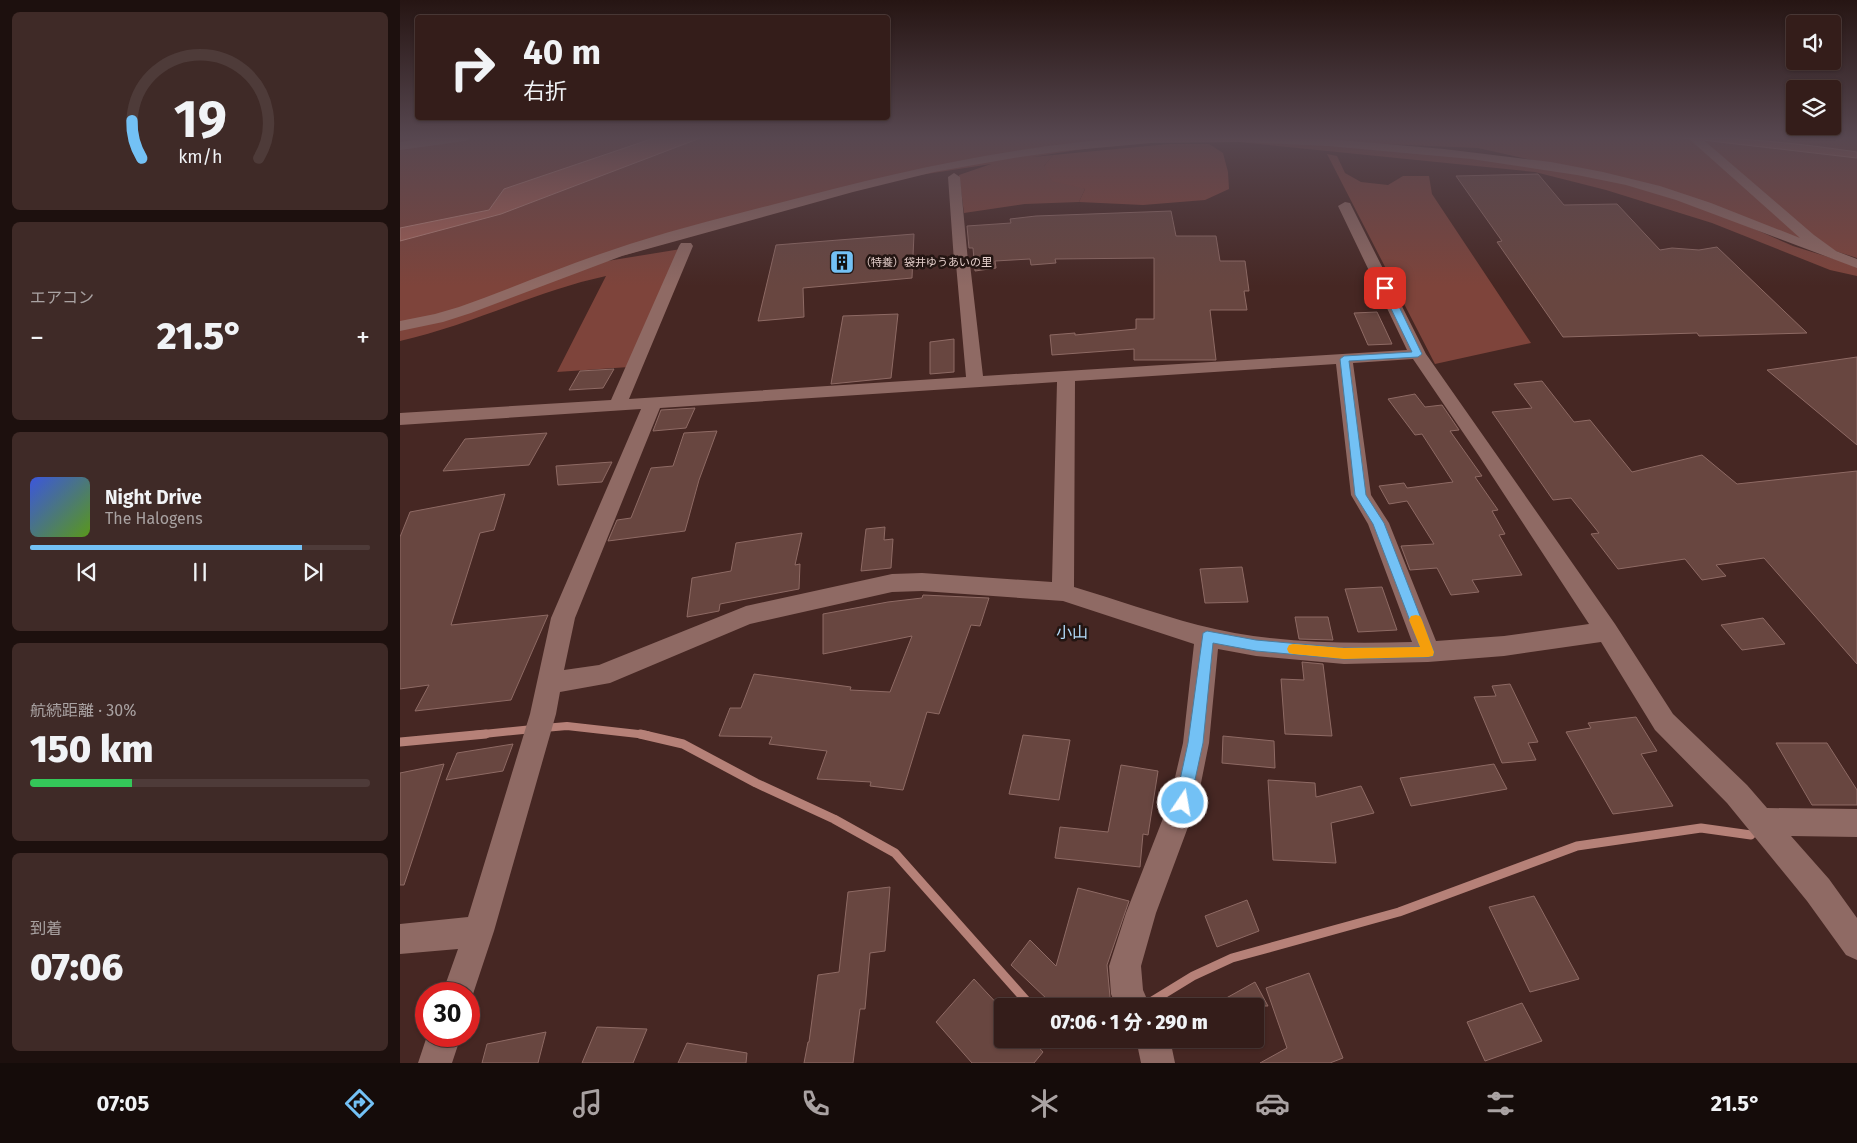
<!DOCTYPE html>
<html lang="ja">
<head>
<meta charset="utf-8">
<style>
	:root { --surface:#341d1a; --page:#3f2a27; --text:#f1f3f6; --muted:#a9a2a2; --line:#4e3b39; --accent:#73c1f5 }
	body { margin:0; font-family:"Fira Sans","Noto Sans JP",sans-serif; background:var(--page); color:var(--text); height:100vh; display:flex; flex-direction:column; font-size:19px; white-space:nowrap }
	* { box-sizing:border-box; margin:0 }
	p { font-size:16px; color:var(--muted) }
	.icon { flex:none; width:28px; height:28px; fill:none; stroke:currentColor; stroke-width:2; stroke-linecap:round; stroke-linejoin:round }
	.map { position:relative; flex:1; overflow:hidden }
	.side { display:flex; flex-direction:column; gap:12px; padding:12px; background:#1d100e; width:400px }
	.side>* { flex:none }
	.banner { position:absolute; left:15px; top:15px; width:475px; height:105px; border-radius:5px; box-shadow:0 1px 4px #0004,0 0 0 1px var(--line); background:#341d1a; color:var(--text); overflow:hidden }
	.buttons { position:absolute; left:1386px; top:15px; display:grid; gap:10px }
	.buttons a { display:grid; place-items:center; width:55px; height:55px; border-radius:5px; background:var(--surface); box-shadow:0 1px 4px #0004,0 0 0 1px var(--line); font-size:25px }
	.speed { position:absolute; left:15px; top:982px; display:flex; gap:10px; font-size:25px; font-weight:700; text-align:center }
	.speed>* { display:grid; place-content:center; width:65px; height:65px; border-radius:50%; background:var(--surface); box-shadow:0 1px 4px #0004,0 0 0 1px var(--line); line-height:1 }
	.speed .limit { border:8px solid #d22; background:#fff; color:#111 }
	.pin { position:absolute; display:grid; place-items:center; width:42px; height:42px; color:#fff; margin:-21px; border-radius:10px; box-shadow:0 2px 8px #0006 }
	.me { position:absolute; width:55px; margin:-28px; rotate:12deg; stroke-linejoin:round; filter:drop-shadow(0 0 4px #0008) }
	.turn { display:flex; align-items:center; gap:18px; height:105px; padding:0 25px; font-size:22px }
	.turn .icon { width:65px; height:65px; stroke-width:2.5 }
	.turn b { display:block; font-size:35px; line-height:42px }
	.big { font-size:38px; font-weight:800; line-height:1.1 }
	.side .tile { flex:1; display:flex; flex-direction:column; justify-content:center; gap:8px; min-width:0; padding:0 18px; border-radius:8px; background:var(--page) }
	.side .dial { align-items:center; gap:0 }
	.dial svg { height:130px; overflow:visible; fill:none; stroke:var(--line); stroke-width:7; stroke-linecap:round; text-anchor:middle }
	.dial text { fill:var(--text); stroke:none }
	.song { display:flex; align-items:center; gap:15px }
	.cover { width:60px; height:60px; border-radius:8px; background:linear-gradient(135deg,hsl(230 70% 55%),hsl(90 70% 35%)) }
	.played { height:5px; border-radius:2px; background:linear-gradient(90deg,var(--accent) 80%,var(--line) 80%) }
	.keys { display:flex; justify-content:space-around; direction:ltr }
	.heat { display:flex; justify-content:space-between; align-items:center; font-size:28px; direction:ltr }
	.charge { height:8px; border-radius:4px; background:linear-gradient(90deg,#34c759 30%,var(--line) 0) }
	.trip { position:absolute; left:594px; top:998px; width:270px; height:50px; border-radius:5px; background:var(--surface); box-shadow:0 1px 4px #0004,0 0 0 1px var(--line); font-weight:800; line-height:50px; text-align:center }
	.tab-bar { display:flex; height:80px; justify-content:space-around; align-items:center; background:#150c0a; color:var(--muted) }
	.tab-bar .icon { width:35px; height:35px }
	.tab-bar .active { color:var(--accent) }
	.tab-bar b { font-size:22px; color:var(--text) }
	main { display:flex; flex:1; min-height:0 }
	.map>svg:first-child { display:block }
	.green { fill:#7e443b }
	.forest { fill:#844339 }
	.water { fill:#a35f55; stroke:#b68178 }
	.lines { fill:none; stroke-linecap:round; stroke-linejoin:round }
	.stream-far1 { stroke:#b68178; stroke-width:8 }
	.stream { stroke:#b68178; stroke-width:9 }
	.building { fill:#684640; stroke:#8e6a64 }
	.street { fill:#8f6a64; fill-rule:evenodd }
	.route { fill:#73c1f5; stroke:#4b7d9f }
	.slow { fill:#f59e0b }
	.labels { text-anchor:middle; stroke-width:5; stroke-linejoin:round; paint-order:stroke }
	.far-poi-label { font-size:11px; fill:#e4cfcb; stroke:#231512; text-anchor:start }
	.quarter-label { font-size:16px; fill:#b3dcfa; stroke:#231512 }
</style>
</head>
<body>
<main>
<section class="side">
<div class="tile dial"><svg viewBox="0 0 100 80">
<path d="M14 69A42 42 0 1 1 86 69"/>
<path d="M14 69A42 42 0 0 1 8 46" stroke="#73c1f5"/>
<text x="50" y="56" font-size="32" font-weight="700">19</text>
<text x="50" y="72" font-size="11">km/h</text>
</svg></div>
<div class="tile"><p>エアコン</p>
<div class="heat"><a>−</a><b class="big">21.5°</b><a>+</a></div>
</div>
<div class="tile">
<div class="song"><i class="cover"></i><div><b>Night Drive</b><p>The Halogens</p></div></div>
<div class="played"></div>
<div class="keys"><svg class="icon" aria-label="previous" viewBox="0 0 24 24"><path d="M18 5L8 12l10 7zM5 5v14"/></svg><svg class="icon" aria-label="pause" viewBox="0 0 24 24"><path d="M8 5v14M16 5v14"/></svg><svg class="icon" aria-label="next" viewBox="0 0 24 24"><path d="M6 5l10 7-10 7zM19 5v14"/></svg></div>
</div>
<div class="tile"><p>航続距離 · 30%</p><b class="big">150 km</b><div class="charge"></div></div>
<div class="tile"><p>到着</p><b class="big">07:06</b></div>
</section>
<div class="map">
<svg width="1457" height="1063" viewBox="0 0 1457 1063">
	<rect width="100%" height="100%" fill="#462723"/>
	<g class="green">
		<path d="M0 137H762L632 157 653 155 644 166 685 189 679 202 625 204 564 213 559 175 591 164 475 182 201 262 281 249 229 367 157 372 206 276C136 291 71 325 0 341Z"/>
		<polygon points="818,137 1457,137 1457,258 1318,213 1393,246 1457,266 1457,276 1430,270 1312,223 1206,190 1135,172 829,141 917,142 1113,161 1203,176 1078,148"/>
		<polygon points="927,154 937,156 945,173 961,182 988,185 1003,176 1029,176 1032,194 1131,343 1035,364"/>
	</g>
	<polygon class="forest" points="769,144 809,144 823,153 828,172 829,189 805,200 743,205 679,202 685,189 652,181 644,166 653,155"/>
	<g class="water">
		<polygon points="257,137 303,137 101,214 0,241 0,228 89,210 104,189"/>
		<path d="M1276 137C1337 137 1397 143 1457 152V158Z"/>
	</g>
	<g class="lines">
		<g class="stream-far1">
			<polyline points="144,728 167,726 247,735"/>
			<polyline points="74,735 133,729"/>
		</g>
		<g class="stream">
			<polyline points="240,734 283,744 356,783 434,819 495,853 631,1006"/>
			<polyline points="0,742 86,734"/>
			<polyline points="744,1006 793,976 832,958 999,912 1177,846 1301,828 1351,835"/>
		</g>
	</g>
	<g class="building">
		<polygon points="1138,174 1164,205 1217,204 1260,250 1272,248 1299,250 1317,247 1407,333 1299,336 1297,333 1163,337 1097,242 1102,241 1056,176"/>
		<polygon points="771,211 776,236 816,236 820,261 845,261 849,291 844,291 847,310 810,310 816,360 734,360 734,349 652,355 650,335 675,333 675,335 736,329 736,319 754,319 754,258 655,259 656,263 631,265 630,259 595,261 596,268 575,271 573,248 569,248 567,226 611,223 610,219 636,216"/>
		<polygon points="514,234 512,278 403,288 404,317 358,321 376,245"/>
		<polygon points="977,312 986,331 992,344 968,345 954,313"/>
		<polygon points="498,314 491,378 431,384 443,316"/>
		<polygon points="554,339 554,372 530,374 530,342"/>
		<polygon points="1457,357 1457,445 1367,370"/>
		<polygon points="214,369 203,388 169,390 180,371"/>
		<polygon points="1142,381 1174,422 1190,420 1232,472 1302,455 1337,484 1457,471 1457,664 1364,558 1316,565 1326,576 1302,580 1285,559 1218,569 1191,534 1199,533 1171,498 1153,500 1092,412 1132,408 1114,384"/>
		<polygon points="1015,394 1025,407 1042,405 1059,430 1050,431 1082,476 1075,477 1098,510 1092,511 1105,534 1099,535 1122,575 1072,580 1079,592 1051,595 1037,568 1010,570 1001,546 1034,544 1007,501 989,504 979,486 1004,483 1007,488 1053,482 1022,434 1015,435 988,399"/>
		<polygon points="295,408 286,428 253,431 261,410"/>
		<polygon points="317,431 299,480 285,531 208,541 217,520 231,518 251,468 273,466 284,433"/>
		<polygon points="147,433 129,465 43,471 65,439"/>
		<polygon points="212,462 202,482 158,485 156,466"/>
		<polygon points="105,494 94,530 80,533 51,625 148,615 111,700 15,711 29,685 0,689 0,537 10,512"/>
		<polygon points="485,527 484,540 493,539 491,568 461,571 466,529"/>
		<polygon points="402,533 395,565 400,564 399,589 320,604 319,611 287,617 292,578 331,571 336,543"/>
		<polygon points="842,567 848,602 805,603 800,569"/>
		<polygon points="982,587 997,630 958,632 945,589"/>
		<polygon points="523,595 589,598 580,626 571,625 539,714 527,712 503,790 470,786 471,782 417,779 427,751 369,744 372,737 319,736 330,708 341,708 354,674 451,687 450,690 490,692 512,636 423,654 423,614 488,602 522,598"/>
		<polygon points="895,617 928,617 933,640 899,639"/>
		<polygon points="1363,618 1385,644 1342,650 1321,625"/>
		<polygon points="902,662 923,664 932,736 885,734 881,679 904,680"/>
		<polygon points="1110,684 1138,742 1128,743 1136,760 1102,763 1074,697 1096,696 1092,686"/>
		<polygon points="1236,717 1257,751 1241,754 1273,806 1213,814 1166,732 1191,728 1188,723"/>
		<polygon points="623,735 670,740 659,800 609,794"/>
		<polygon points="823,736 874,741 875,768 822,763"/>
		<polygon points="1376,743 1427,743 1457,790 1457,805 1412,805"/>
		<polygon points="113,744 103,771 46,780 57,753"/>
		<polygon points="44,764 4,885 0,885 0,773"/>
		<polygon points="1094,764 1107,789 1011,806 1000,778"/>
		<polygon points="721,765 758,771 748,835 743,834 740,867 655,858 660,827 708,832"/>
		<polygon points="868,780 915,783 916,797 961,786 974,813 931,823 936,863 873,860"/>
		<polygon points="490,887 485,951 470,953 465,1009 460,1009 453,1063 404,1063 408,1042 409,1042 418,975 439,972 448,892"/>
		<polygon points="678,888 729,901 707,965 710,997 709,1006 688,1006 648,1000 611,965 630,940 656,966"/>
		<polygon points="1134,896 1179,979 1130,992 1089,907"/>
		<polygon points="847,900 859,931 817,947 805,916"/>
		<polygon points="909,973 943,1058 930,1063 860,1063 887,1048 866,988"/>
		<polygon points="574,979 602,1009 602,1039 631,1039 643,1052 634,1063 572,1063 536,1022"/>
		<polygon points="855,982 868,1006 812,1006"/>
		<polygon points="1122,1003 1142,1041 1085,1061 1067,1022"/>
		<polygon points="197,1027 247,1029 233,1063 182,1063"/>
		<polygon points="146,1032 138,1063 82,1063 87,1044"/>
		<polygon points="287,1043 347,1053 346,1063 278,1063"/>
	</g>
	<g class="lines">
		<g class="street">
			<polygon points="38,137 71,137 65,141 0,150 0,142"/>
			<path d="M738 137 928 139 1044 149 1151 162 1203 172 1260 186 1311 203 1400 238 1287 137H1300L1414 235 1436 251 1457 259V268L1276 200 1226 185 1177 175 1071 159 928 146 840 142 751 143 663 151 620 157 534 172 453 192 222 256 71 313 43 322 0 331V321L35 314 59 307C110 289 160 267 212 250 265 232 320 218 375 204 494 172 614 145 738 137Z"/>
			<path d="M554 173 560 177 568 261 570 264 583 376 1007 350 938 206 945 202 950 203 1026 354 1215 624 1273 714 1347 785 1367 808 1457 809V837L1391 836 1429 879 1457 918V960L1446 955 1407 901 1327 803 1255 730 1201 642 1104 656 1028 662 944 664 856 656 818 649 809 743 797 803 756 913 741 966 743 990 750 1006H716L711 994 709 966 726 913 769 803 783 743 794 644 663 601 522 591 492 592 350 624 210 683 160 692 156 714 94 931 69 1006V994H42L58 949 0 954V924L68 917 130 714 151 618 241 409 0 425V413L211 400 279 246 281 243H291L293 246 229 399 566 377 556 264 554 261 548 177ZM1013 359 1079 456 1189 624 1104 636 1036 641 989 523 971 495 953 363ZM936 364 951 495 968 524 1012 642C941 644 867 643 798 625 756 614 715 599 674 587L675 381ZM657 382 652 582 522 573 492 574 346 606 199 665 164 670 175 618 260 408Z"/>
			<polygon points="27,1036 61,1036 52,1063 18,1063"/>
			<polygon points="736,1039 770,1039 775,1063 741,1063"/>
		</g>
	</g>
	<linearGradient id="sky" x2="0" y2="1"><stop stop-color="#261513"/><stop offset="0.48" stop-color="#574750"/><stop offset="1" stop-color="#574750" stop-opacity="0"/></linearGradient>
	<rect width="1457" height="286" fill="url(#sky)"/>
	<polygon class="route" points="982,287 990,288 1022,354 1018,357 949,361 966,495 984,523 1034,652 1033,656 1028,657 944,659 856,651 813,643 803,743 790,803 788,808 783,810 777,808 775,803 788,743 803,633 807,631 856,640 944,648 1020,647 973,524 955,495 940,359 944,356 1012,352 981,288"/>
	<polygon class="slow" points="1016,615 1020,616 1022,620 1034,652 1033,656 1028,657 944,659 893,654 889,653 887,649 889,645 893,644 944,648 1020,647 1009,620 1011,616"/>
	<defs>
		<symbol id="building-square" viewBox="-11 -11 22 22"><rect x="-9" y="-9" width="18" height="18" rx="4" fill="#73c1f5" stroke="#231512"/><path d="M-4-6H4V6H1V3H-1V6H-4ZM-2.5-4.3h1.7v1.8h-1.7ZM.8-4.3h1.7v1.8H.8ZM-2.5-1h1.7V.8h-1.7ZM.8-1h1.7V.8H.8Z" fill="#111"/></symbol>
	</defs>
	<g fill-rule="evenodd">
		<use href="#building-square" x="428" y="248" width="28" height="28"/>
	</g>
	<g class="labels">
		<g class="far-poi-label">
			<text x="460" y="266">（特養）袋井ゆうあいの里</text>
		</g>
		<g class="quarter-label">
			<text x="672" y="638">小山</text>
		</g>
	</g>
</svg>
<div class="buttons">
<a><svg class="icon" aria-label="sound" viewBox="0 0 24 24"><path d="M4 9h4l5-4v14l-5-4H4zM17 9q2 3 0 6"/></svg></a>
<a><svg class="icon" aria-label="layers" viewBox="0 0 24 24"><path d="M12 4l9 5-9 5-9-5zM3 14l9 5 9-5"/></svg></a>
</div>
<div class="speed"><div class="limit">30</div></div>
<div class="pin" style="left:985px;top:288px;background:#d93025"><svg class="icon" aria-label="arrive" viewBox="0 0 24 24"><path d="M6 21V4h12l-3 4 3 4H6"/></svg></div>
<svg class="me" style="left:783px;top:803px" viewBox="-20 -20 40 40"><circle r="17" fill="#73c1f5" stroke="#fff" stroke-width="3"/><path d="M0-11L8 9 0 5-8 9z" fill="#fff"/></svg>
<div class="trip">07:06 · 1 分 · 290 m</div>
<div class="banner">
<div class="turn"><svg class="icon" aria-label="right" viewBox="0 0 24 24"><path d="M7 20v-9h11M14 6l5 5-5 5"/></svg><div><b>40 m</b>右折</div></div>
</div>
</div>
</main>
<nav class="tab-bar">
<b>07:05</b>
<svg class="icon active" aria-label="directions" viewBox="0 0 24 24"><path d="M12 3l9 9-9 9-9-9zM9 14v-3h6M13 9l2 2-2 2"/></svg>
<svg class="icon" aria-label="music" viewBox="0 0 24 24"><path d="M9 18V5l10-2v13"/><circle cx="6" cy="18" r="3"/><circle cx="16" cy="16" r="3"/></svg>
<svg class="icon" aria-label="phone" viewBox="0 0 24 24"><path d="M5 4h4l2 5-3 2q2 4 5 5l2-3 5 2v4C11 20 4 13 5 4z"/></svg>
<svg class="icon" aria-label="climate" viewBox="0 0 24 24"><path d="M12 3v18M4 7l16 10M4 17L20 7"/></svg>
<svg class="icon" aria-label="car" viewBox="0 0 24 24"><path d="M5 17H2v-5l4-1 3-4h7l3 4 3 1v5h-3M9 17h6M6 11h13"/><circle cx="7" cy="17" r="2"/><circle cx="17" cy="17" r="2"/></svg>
<svg class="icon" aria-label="filters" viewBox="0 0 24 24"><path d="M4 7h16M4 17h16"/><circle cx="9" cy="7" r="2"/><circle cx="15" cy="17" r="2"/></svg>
<b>21.5°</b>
</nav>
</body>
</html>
